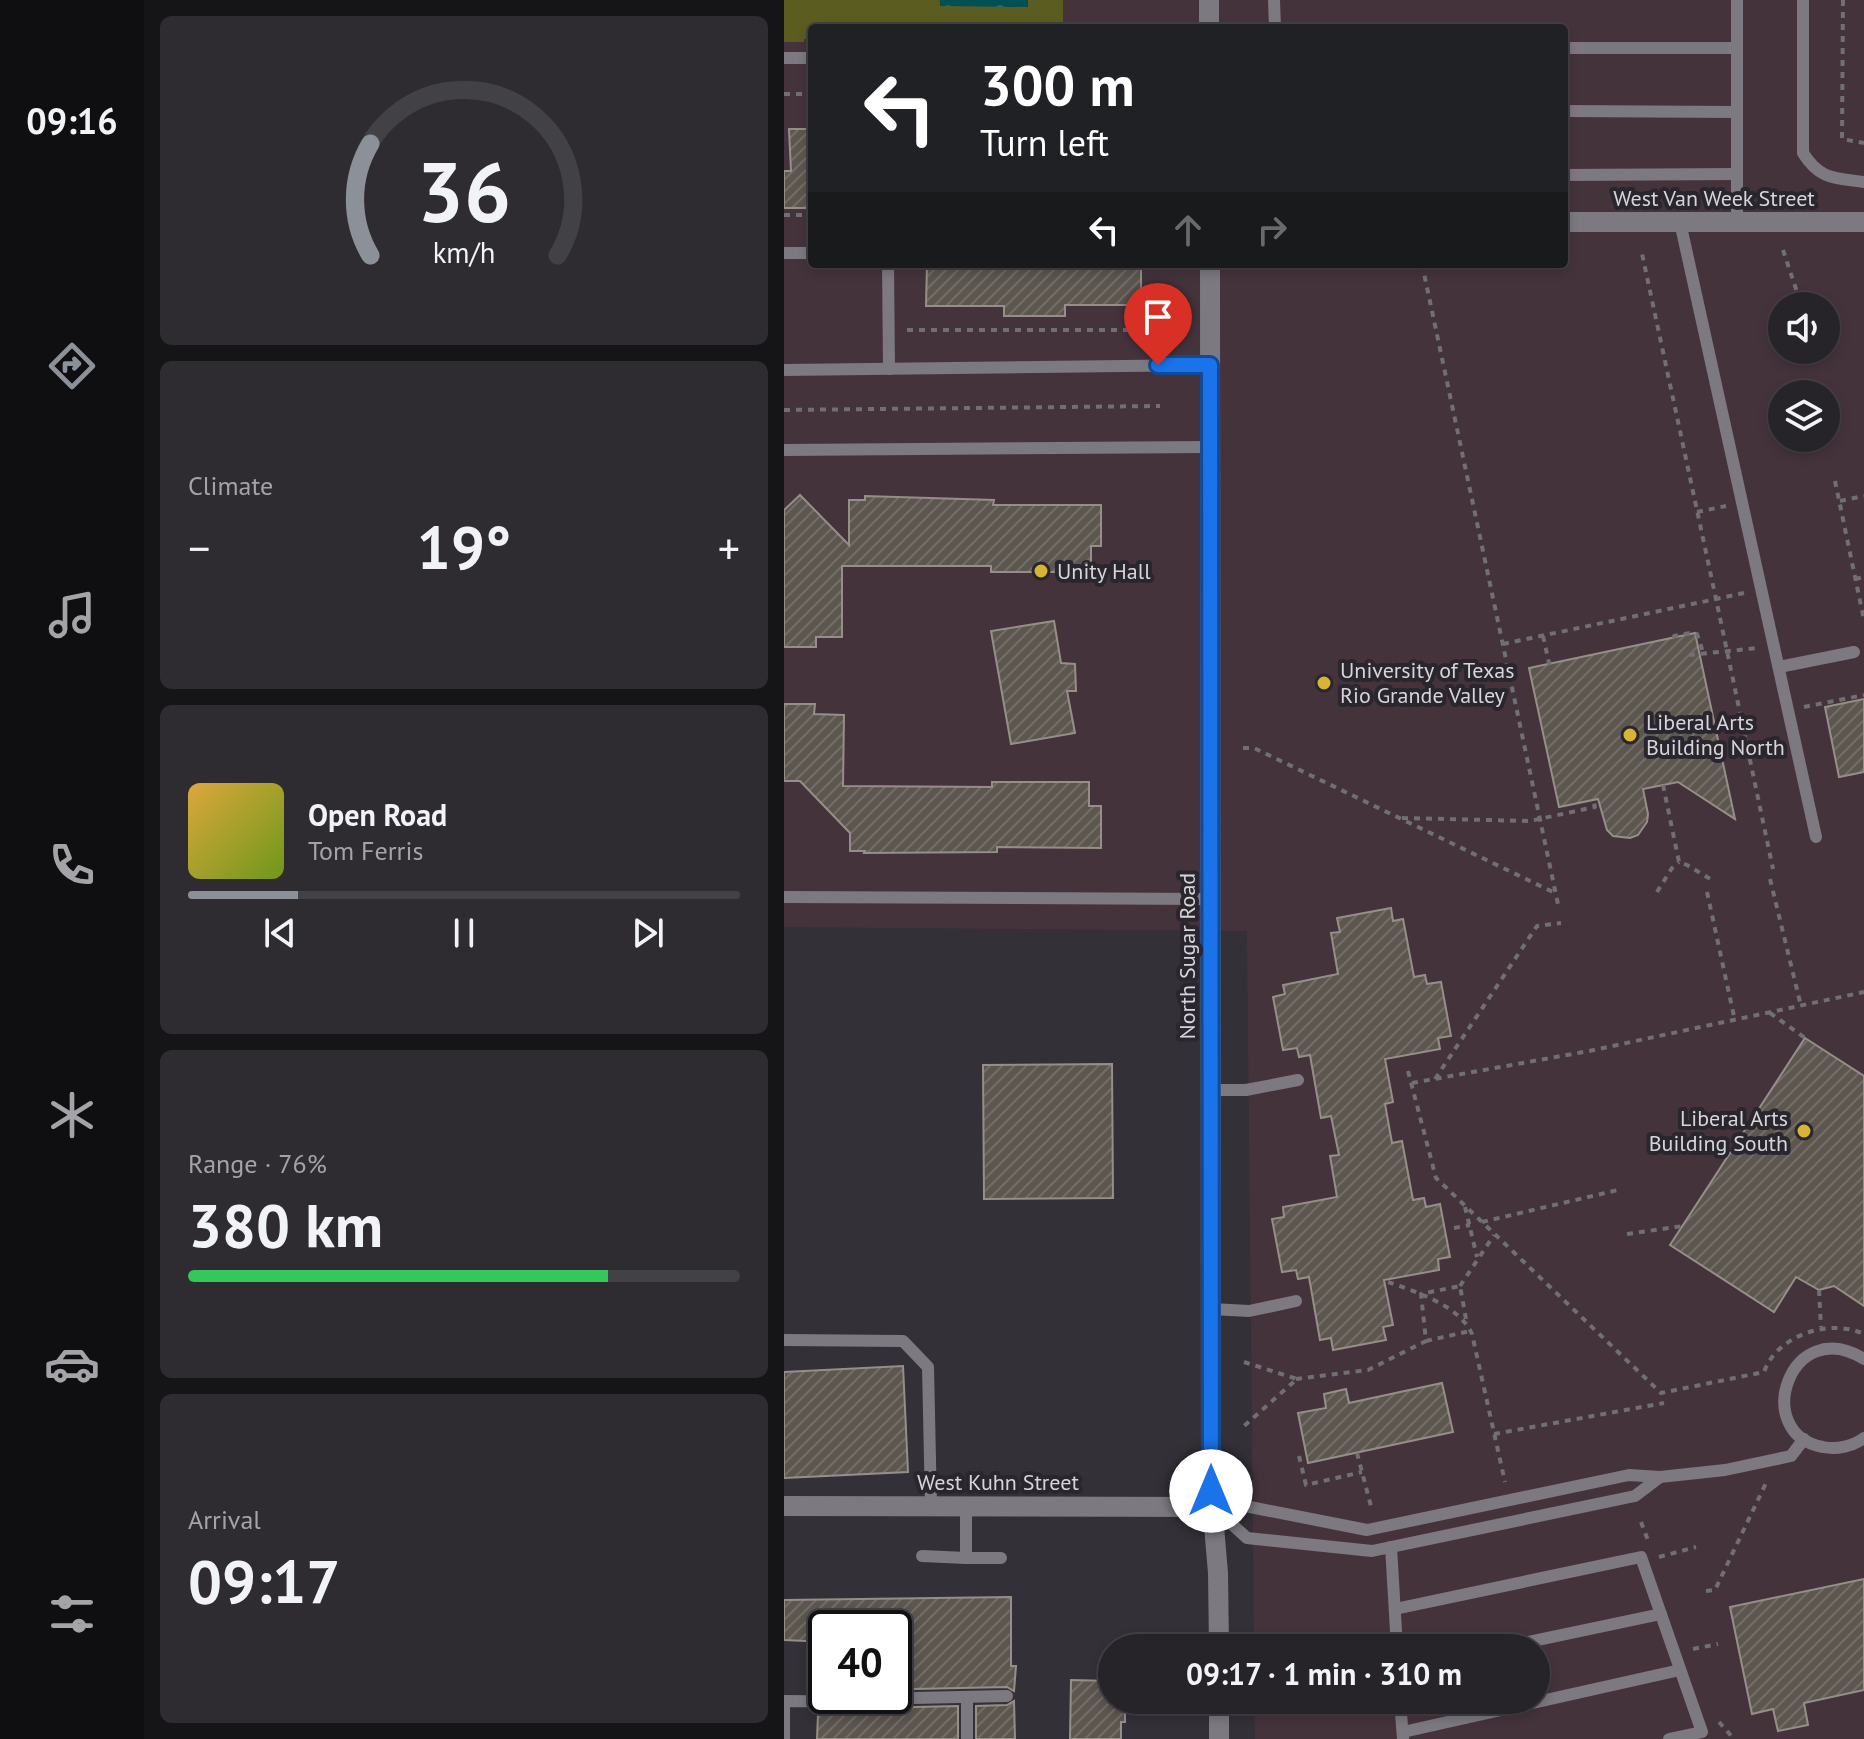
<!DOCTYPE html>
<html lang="en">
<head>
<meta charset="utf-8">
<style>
	:root { --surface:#262429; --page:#2e2c31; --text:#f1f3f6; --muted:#a4a4a8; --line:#424146; --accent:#8c9099 }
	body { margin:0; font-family:"PT Sans",sans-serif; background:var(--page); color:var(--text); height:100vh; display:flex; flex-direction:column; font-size:30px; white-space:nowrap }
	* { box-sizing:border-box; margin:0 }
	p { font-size:26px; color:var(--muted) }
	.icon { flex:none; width:44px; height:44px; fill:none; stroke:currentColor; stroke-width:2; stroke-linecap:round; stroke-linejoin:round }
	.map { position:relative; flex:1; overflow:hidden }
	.details { display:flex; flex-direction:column; gap:16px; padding:16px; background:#151417; width:640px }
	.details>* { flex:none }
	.banner { position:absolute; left:24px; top:24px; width:760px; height:244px; border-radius:8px; box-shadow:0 4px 12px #0003,0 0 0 2px var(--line); background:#202124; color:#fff; overflow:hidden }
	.fabs { position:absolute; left:984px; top:292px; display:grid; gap:16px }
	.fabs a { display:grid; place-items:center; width:72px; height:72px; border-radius:50%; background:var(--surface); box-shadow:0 4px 12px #0003,0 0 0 2px var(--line); font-size:40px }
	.speed { position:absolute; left:24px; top:1610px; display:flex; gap:16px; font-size:40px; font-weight:700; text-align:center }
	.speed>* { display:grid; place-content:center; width:104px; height:104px; border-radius:50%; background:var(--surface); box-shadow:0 4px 12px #0003,0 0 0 2px var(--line); line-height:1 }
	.speed .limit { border:4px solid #111; border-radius:12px; background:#fff; color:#111 }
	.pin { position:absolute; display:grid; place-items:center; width:68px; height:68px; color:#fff; margin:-82px -34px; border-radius:50% 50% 50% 0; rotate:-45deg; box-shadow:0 0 8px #0007 }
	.pin .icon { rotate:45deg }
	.me { position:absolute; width:88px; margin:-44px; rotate:0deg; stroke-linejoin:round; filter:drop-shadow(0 0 6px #0008) }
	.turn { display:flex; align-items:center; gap:28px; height:168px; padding:0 40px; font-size:36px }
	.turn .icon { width:104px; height:104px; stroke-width:2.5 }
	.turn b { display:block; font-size:56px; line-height:68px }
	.lanes { display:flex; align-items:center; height:76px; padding:0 40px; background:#0003; justify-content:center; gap:40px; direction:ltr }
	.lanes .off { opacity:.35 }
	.big { font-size:60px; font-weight:600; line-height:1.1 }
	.details .card { flex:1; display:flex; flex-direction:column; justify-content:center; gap:12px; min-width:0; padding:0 28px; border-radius:12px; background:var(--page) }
	.details .dial { align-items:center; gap:0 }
	.dial svg { height:208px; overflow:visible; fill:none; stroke:var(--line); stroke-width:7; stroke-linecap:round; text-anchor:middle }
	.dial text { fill:var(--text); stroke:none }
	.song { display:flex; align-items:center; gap:24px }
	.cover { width:96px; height:96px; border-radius:12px; background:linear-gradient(135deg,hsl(40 70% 55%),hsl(80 70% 35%)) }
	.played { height:8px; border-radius:4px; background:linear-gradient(90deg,var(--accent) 20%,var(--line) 20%) }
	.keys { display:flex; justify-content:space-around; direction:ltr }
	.heat { display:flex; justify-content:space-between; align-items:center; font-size:44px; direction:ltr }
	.charge { height:12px; border-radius:6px; background:linear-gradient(90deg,#34c759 76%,var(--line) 0) }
	.trip { position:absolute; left:314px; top:1634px; width:452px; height:80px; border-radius:40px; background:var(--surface); box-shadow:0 4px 12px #0003,0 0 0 2px var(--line); font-weight:600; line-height:80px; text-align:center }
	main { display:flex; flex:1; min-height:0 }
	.menu { display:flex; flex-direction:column; width:144px; justify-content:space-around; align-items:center; background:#0f0e10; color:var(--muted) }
	.menu .icon { width:56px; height:56px }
	.menu .selected { color:var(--accent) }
	.menu b { font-size:36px; color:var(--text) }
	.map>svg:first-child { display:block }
	.education { fill:#45333c; fill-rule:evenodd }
	.pitch { fill:#5b5c1f }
	.water { fill:url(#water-ripples) }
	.building { fill:url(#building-hatch); stroke:#968f88; stroke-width:2 }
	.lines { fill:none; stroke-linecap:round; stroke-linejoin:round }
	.path { stroke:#716e74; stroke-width:4; stroke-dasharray:6 6; stroke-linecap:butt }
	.service { stroke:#7c7981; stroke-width:12 }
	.minor { stroke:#7c7981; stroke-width:20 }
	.tertiary { stroke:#7c7981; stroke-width:20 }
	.route-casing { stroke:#114b97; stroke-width:20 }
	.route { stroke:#1a73e8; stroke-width:14 }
	.poi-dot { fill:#d8b434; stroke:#29262d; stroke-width:3 }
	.labels { text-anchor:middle; stroke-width:8; stroke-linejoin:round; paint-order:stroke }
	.street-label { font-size:22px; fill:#d7d5da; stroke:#29262d }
	.poi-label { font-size:22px; fill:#d7d5da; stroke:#29262d; text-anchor:start }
</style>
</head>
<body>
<main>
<nav class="menu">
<b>09:16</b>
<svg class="icon selected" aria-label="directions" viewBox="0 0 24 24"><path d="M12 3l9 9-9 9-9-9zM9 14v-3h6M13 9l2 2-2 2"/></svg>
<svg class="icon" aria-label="music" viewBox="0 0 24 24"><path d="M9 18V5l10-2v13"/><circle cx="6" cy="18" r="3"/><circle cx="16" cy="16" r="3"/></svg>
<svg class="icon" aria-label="phone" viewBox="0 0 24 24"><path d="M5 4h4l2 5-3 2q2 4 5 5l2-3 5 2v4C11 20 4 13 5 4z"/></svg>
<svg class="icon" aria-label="climate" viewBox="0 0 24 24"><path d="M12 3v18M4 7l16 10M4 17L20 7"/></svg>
<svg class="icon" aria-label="car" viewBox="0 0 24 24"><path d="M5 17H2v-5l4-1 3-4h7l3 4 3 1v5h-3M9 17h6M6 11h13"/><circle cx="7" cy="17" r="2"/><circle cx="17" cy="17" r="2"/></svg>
<svg class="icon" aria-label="filters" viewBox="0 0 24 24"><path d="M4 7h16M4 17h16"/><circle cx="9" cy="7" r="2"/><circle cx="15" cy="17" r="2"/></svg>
</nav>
<section class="details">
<div class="card dial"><svg viewBox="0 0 100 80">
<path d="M14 69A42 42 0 1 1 86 69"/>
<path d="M14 69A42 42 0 0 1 14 26" stroke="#8c9099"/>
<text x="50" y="56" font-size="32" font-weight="700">36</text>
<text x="50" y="72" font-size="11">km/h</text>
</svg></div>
<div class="card"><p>Climate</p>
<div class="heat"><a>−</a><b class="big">19°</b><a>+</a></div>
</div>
<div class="card">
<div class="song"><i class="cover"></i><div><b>Open Road</b><p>Tom Ferris</p></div></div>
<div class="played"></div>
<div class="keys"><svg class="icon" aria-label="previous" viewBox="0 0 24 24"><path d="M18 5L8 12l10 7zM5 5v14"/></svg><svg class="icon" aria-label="pause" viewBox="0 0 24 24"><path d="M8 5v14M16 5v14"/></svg><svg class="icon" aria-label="next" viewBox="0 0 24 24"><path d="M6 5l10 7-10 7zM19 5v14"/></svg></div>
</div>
<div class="card"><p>Range · 76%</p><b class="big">380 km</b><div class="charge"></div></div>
<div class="card"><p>Arrival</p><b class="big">09:17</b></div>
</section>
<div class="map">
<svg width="1080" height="1739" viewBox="0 0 1080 1739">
	<defs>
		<pattern id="water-ripples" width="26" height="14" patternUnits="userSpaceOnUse" patternTransform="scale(2)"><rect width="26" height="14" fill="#015053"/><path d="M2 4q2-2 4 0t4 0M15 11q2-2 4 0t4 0" fill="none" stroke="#25686b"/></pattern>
		<pattern id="building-hatch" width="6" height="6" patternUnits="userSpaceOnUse" patternTransform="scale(2)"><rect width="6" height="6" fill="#5c564f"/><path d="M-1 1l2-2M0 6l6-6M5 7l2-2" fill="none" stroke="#736d68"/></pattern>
	</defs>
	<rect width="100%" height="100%" fill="#333037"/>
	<path class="education" d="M0 0H1080V1739H471L470 1700H752V1648H470L463 931 0 927ZM28 28H780V264H28ZM998 306H1042V350H998ZM998 394H1042V438H998Z"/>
	<polygon class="pitch" points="0,0 279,0 279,28 28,28 28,39 20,39 20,42 0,42"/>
	<polygon class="water" points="156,0 244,0 244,7 156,6"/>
	<g class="building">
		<polygon points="5,129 28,129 28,208 0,208 0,171 7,171"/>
		<polygon points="143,264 170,264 170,269 222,269 222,264 279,264 279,268 331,269 331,264 357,264 357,305 281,305 281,316 220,316 220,306 142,306"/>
		<polygon points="16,495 65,545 65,500 81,500 81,496 210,500 209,505 317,505 317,546 307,546 307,572 207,572 207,566 58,566 58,637 32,637 32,647 0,647 0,510"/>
		<polygon points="270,621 277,663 291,664 292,691 283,691 291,733 227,744 207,631"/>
		<polygon points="911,633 951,819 894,782 859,789 864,814 863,822 854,835 846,838 829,836 823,830 814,799 775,807 745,668"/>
		<polygon points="1080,699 1080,772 1055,777 1041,707"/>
		<polygon points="0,704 31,704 30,714 60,715 59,786 208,787 208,782 305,782 305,806 317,806 317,848 213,847 213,852 80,853 81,851 66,851 66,833 16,781 0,781"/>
		<polygon points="607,908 609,921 619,919 630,977 641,975 643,984 657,982 667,1036 654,1038 656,1049 601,1059 609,1102 601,1104 608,1143 618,1141 629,1200 640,1198 642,1207 656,1204 666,1257 654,1259 655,1270 600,1280 609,1325 599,1327 602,1340 549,1350 547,1338 536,1340 525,1277 514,1279 512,1270 498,1272 488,1219 500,1217 499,1207 553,1197 546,1156 555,1155 547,1116 537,1118 526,1055 515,1057 513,1048 499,1050 489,997 501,994 499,985 554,974 547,933 556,932 553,918"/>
		<polygon points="1021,1038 1080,1076 1080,1306 1050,1286 1035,1290 1012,1277 990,1312 886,1245"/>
		<polygon points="328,1064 329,1198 200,1199 199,1065"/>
		<polygon points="119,1366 124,1472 0,1478 0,1372"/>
		<polygon points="658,1383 669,1432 524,1463 514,1413 542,1408 540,1394 562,1389 565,1403"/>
		<polygon points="1080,1579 1080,1690 1020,1703 1024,1725 994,1731 989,1709 968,1714 946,1607"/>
		<polygon points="227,1597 227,1666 232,1666 230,1691 223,1687 129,1689 110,1693 110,1628 42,1628 42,1642 0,1640 0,1600"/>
		<polygon points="287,1680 328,1681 328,1700 341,1700 341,1722 337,1722 337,1739 286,1739"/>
		<polygon points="230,1701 231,1739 192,1739 192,1706 223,1705"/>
		<polygon points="174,1706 174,1739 33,1739 34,1714 110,1715 110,1711 130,1707"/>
	</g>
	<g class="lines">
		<g class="path">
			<polyline points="1059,0 1058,139 1080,143"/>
			<polyline points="0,94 28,94"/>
			<polyline points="0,215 28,215"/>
			<polyline points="999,250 1015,298"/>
			<polyline points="638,264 774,904"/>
			<polyline points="123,330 373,330"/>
			<polyline points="0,410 376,406"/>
			<polyline points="1051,481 1080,620"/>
			<polyline points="1056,501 1080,496"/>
			<polyline points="913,512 942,506"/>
			<polyline points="1071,579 1080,577"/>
			<polyline points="960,593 932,599 989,869"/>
			<polyline points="759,636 767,672"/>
			<polyline points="890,638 890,636 906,633 913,634 920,655"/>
			<polyline points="719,644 932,599 857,249"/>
			<polyline points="905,655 974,648"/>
			<polyline points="1020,707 1080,695"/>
			<polyline points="459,748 470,748 771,893"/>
			<polyline points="879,785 895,862 903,865 928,880"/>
			<polyline points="618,818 746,821 811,807 809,800"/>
			<polyline points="986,879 1017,1006"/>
			<polyline points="873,892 888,868 895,862"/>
			<polyline points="923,892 951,1021"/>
			<polyline points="986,1013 1021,1038"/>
			<path d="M624 1071 652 1178 877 1393 980 1372C993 1335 1046 1318 1080 1334"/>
			<polyline points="651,1079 753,926 777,923"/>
			<polyline points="628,1083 805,1051 1080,992"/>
			<polyline points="681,1207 693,1257"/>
			<polyline points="698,1222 834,1190"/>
			<polyline points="670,1228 686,1225"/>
			<polyline points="843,1234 899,1226"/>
			<path d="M604 1282C632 1292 675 1305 688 1334L721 1482"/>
			<polyline points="676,1286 710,1235"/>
			<polyline points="1035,1290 1037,1327"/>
			<polyline points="642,1341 686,1331"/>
			<polyline points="460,1362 513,1379 460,1426"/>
			<polyline points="512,1379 584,1370 642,1341 637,1294 676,1286 682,1319"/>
			<polyline points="710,1434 880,1403"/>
			<polyline points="573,1453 588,1510"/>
			<polyline points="515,1456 522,1485 578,1472"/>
			<polyline points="460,1479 468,1490"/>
			<polyline points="857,1522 865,1543"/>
			<polyline points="875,1557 912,1547"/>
			<polyline points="922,1591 931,1590 982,1483"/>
			<polyline points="909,1649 934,1644"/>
			<polyline points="935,1722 950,1739"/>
		</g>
		<g class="service">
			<polyline points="490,0 491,28"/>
			<path d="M1019 0V153C1036 180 1051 178 1080 182"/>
			<polyline points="780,48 953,48"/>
			<polyline points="0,58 28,58"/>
			<polyline points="780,111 953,112"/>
			<polyline points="780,175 953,174"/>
			<polyline points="896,222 1032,837"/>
			<polyline points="953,222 953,0"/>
			<polyline points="0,253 28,253"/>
			<polyline points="104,264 105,369"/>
			<polyline points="0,370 426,365"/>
			<polyline points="0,450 426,447"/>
			<polyline points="995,667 1070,652"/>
			<polyline points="0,897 427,899"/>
			<polyline points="427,1090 462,1090 514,1080"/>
			<polyline points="427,1309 465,1311 512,1301"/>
			<polyline points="0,1340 119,1341 144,1367 147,1506"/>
			<path d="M1080 1359C1006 1313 966 1434 1039 1447 1053 1450 1069 1446 1080 1438"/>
			<polyline points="182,1507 182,1558 217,1558"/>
			<polyline points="429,1507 461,1506 583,1530 845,1475 876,1477 941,1470 1007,1456 1020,1439"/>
			<polyline points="429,1507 463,1538 588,1551 851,1496 876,1477"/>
			<polyline points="607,1547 613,1648"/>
			<polyline points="138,1556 182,1558"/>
			<polyline points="611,1609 857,1557 918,1732 885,1739"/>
			<polyline points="716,1648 877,1614"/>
			<polyline points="183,1697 183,1739"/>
			<polyline points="616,1700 619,1739"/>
			<polyline points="619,1732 896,1670"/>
			<polyline points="0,1739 0,1701 113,1702 129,1698 223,1696"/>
		</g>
		<g class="minor">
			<polyline points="780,222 1080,222"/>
			<polyline points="0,1506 429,1507"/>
		</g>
		<g class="tertiary">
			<polyline points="425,0 425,28"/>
			<polyline points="426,264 427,1491 434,1573 435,1648"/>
			<polyline points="435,1739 435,1700"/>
		</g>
	</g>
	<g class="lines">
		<defs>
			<polyline id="route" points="374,365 426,365 427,1491"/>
		</defs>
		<use href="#route" class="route-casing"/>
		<use href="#route" class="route"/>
	</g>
	<g class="poi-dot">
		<circle cx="257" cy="571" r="8"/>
		<circle cx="540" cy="683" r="8"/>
		<circle cx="846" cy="735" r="8"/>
		<circle cx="1020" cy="1131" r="8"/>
	</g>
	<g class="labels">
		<g class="street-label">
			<text x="930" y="206">West Van Week Street</text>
			<text transform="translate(403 956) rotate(-90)" y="8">North Sugar Road</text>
			<text x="214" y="1490">West Kuhn Street</text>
		</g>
		<g class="poi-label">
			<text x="273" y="579">Unity Hall</text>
			<text x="556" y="678">University of Texas<tspan x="556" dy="25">Rio Grande Valley</tspan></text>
			<text x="862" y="730">Liberal Arts<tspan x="862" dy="25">Building North</tspan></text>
			<text x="1004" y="1126" text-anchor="end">Liberal Arts<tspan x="1004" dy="25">Building South</tspan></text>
		</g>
	</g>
</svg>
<div class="fabs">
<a><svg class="icon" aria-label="sound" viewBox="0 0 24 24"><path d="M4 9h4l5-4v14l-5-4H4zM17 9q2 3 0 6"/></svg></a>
<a><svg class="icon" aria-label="layers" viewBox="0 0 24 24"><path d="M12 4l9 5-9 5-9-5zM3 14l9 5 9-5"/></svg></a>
</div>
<div class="speed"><div class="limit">40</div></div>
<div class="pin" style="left:374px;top:365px;background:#d93025"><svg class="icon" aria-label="arrive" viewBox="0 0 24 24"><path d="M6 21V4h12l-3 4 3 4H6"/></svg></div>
<svg class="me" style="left:427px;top:1491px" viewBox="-20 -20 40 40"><circle r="19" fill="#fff"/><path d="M0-13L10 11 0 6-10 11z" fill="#1a73e8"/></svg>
<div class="trip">09:17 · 1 min · 310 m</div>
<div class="banner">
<div class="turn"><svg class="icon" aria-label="left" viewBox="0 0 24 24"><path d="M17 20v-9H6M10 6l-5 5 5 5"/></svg><div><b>300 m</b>Turn left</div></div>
<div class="lanes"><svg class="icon" aria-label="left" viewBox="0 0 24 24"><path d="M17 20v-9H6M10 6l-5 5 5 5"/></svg><svg class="icon off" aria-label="ahead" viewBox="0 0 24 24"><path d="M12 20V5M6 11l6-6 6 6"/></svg><svg class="icon off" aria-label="right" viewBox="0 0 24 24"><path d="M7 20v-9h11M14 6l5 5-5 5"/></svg></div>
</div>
</div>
</main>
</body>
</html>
